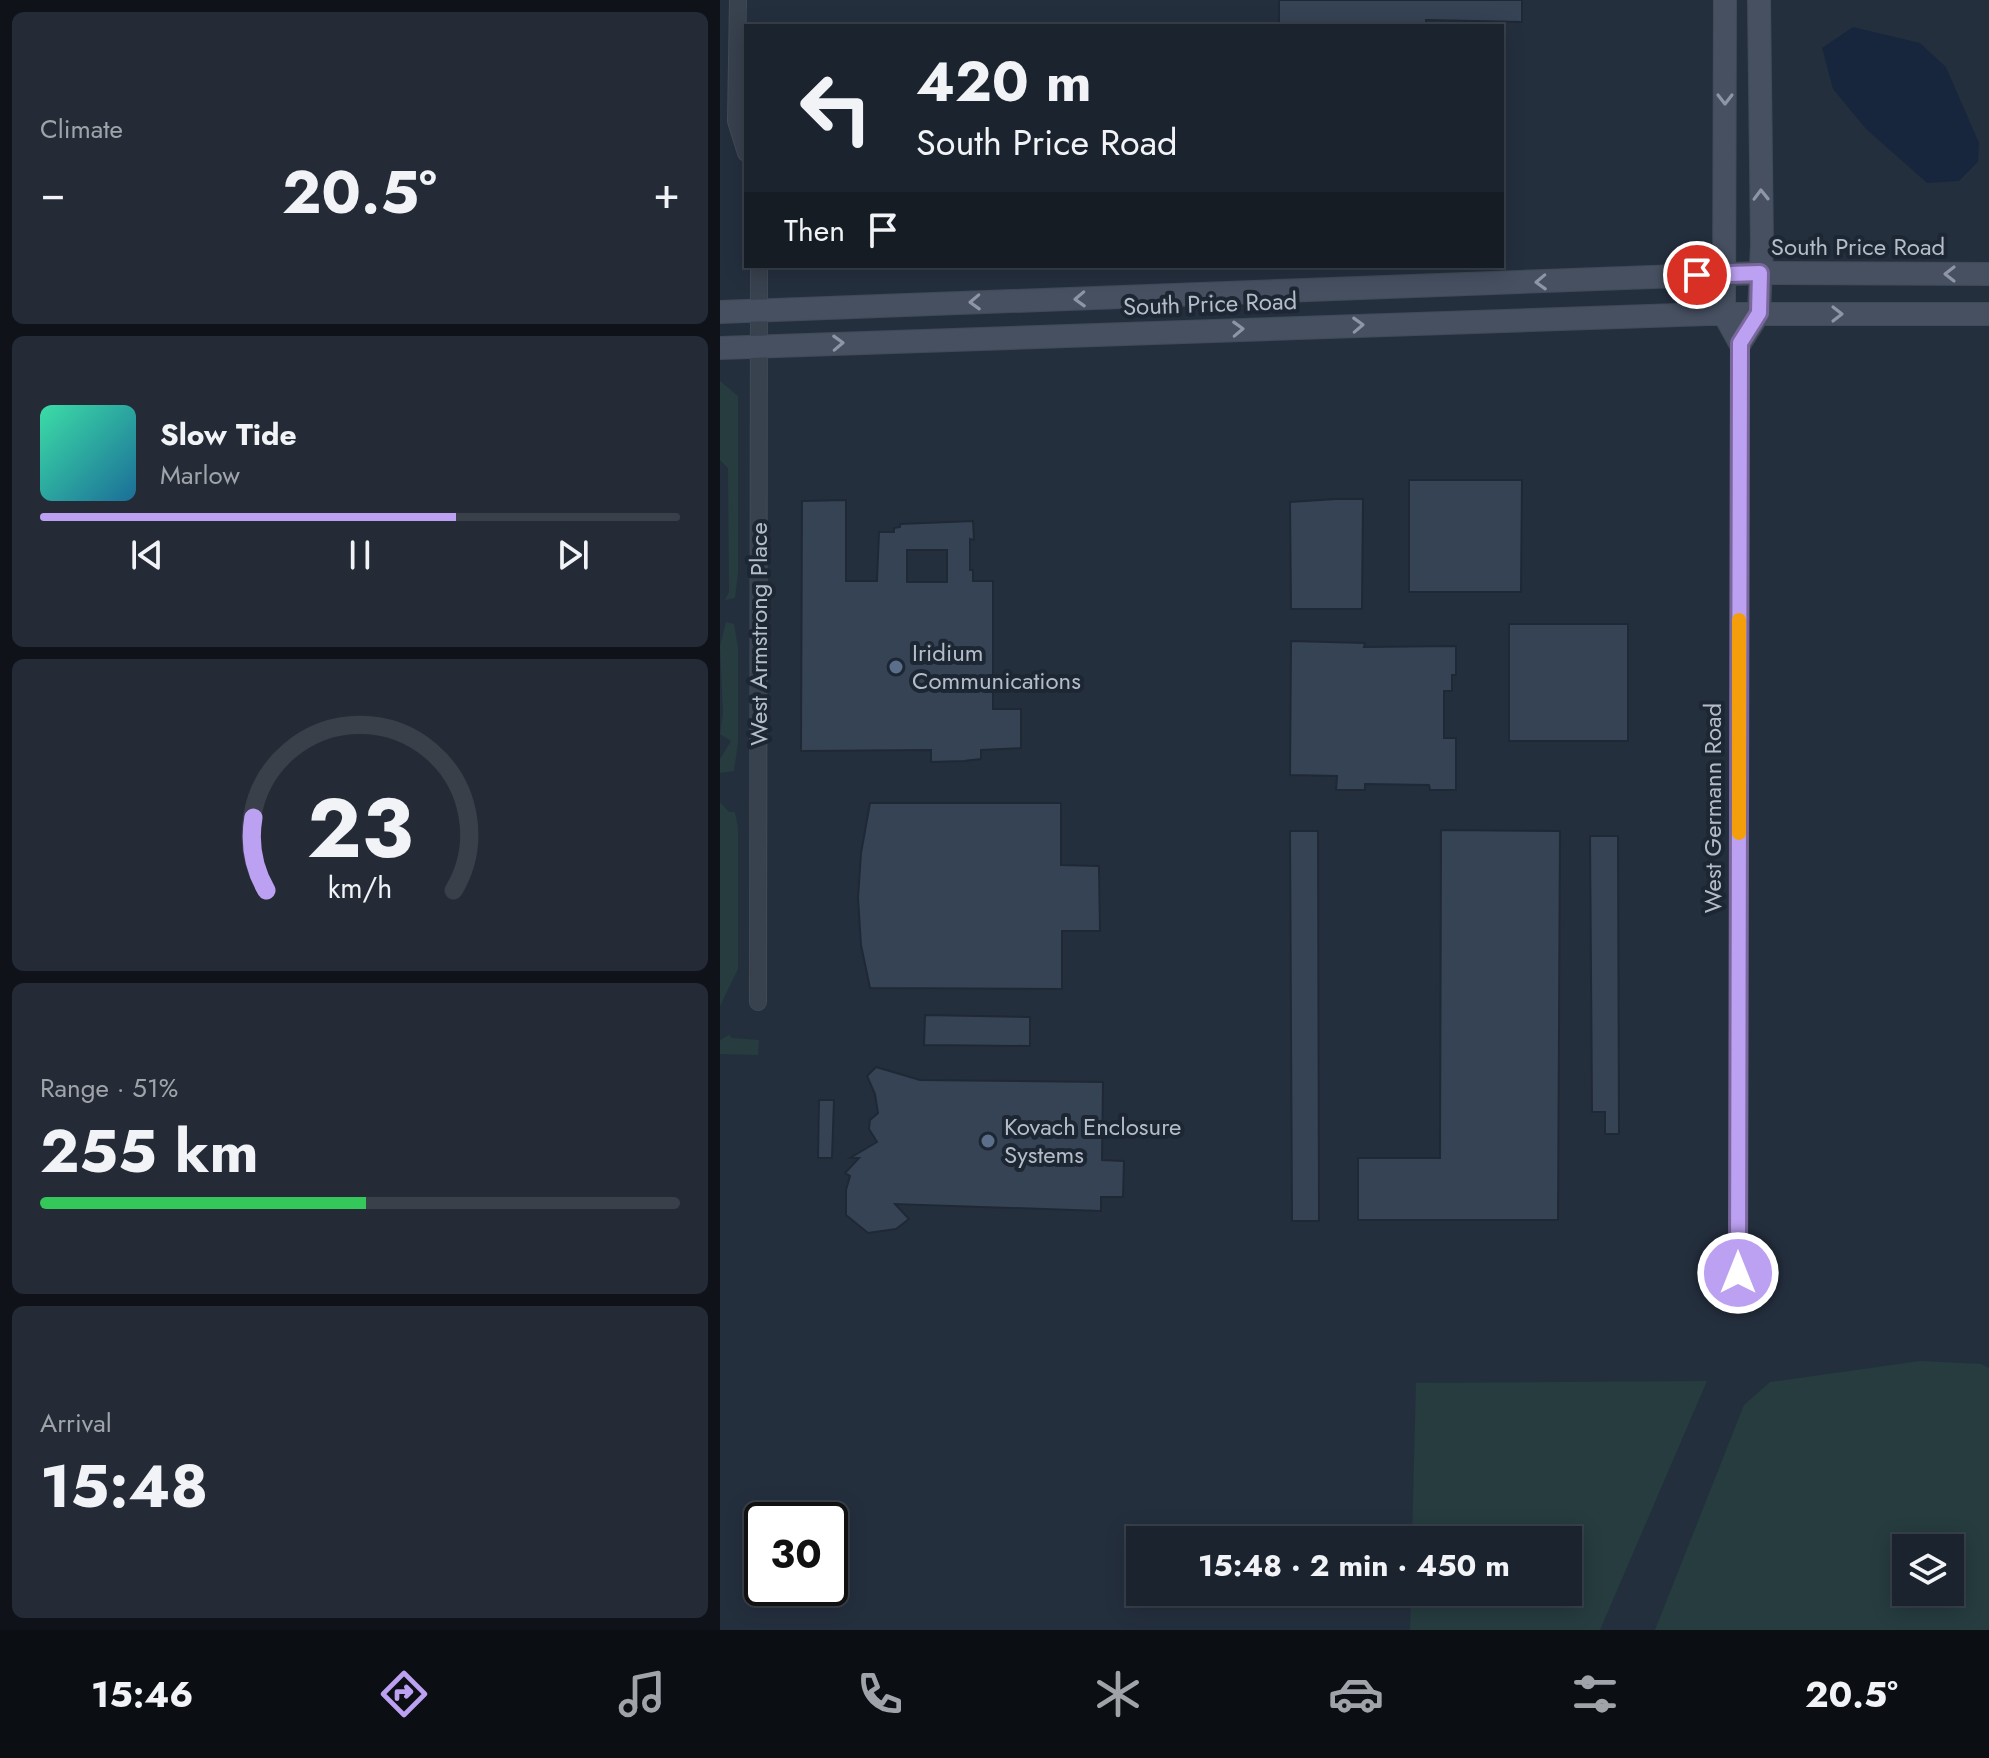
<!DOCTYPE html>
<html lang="en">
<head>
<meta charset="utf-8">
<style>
	:root { --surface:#1b232e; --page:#242b36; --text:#f1f3f6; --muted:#a0a4aa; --line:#39404a; --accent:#bca0f2 }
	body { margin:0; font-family:Jost,sans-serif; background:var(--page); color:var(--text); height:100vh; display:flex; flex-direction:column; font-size:30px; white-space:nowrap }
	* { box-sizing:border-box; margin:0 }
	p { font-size:26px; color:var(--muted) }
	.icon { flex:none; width:44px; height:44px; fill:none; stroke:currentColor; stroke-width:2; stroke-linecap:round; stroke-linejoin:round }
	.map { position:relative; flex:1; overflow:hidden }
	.panel { display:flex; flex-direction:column; gap:12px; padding:12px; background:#0f1319; width:720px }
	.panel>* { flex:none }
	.guide { position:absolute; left:24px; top:24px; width:760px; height:244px; border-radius:0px; box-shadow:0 4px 20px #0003,0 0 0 2px var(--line); background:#1b232e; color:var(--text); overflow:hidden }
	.tools { position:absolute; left:1172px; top:1534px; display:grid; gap:16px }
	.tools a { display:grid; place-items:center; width:72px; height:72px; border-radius:0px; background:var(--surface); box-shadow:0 4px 20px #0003,0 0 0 2px var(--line); font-size:40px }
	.speed { position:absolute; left:24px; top:1502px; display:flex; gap:16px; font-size:40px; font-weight:700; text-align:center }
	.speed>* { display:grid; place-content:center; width:104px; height:104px; border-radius:50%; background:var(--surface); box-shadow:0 4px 20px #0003,0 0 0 2px var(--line); line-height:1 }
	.speed .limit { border:4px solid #111; border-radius:12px; background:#fff; color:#111 }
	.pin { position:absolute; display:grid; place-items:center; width:68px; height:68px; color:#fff; margin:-34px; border:4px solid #fff; border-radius:50%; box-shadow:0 2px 8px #0007 }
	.me { position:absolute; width:88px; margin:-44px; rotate:0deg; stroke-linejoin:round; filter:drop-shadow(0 0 6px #0008) }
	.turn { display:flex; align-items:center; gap:28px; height:168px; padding:0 40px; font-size:36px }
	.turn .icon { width:104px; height:104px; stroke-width:2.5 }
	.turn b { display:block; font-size:56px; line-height:68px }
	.then { display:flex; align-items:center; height:76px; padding:0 40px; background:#0003; gap:16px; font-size:30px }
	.big { font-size:60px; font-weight:700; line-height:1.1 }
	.panel .widget { flex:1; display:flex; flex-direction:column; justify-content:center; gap:12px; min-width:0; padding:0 28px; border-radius:12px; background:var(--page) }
	.panel .dial { align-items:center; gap:0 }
	.dial svg { height:208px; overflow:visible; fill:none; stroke:var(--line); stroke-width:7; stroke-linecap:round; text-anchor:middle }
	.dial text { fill:var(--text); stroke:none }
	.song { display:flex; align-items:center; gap:24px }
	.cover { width:96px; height:96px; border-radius:12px; background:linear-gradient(135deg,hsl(160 70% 55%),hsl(200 70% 35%)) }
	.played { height:8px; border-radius:4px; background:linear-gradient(90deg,var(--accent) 65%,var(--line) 65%) }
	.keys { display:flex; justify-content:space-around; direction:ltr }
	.heat { display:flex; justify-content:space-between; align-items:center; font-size:44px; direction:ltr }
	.charge { height:12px; border-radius:6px; background:linear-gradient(90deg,#34c759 51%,var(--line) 0) }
	.trip { position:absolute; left:406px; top:1526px; width:456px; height:80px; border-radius:0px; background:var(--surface); box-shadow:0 4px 20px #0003,0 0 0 2px var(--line); font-weight:700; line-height:80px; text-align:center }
	.tabs { display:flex; height:128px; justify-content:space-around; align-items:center; background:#0b0e12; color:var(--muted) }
	.tabs .icon { width:56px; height:56px }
	.tabs .active { color:var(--accent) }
	.tabs b { font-size:36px; color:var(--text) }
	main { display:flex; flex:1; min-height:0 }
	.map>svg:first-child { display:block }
	.green { fill:#263c3f; fill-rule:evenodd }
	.water { fill:#17263c }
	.building { fill:#364354; stroke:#1f2835; stroke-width:2; fill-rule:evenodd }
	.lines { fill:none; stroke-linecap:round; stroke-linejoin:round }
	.minor-casing { stroke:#414a57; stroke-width:18 }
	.secondary-casing { stroke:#414a57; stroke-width:24 }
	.minor { stroke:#38414e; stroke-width:16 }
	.secondary { stroke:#465061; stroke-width:22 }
	.oneway { stroke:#8e96a5 }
	.route-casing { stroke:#7a689d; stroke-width:20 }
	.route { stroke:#bca0f2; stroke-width:14 }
	.slow { stroke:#f59e0b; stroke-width:14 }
	.service-dot { fill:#5c6f8a; stroke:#1d2633; stroke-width:3 }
	.labels { text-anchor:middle; stroke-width:8; stroke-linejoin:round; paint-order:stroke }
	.street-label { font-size:24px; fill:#b4bcc9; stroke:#1d2633 }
	.poi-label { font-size:24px; fill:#b4bcc9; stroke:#1d2633; text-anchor:start }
</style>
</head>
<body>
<main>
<section class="panel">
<div class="widget"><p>Climate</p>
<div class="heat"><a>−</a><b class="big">20.5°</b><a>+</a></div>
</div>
<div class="widget">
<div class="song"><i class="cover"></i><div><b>Slow Tide</b><p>Marlow</p></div></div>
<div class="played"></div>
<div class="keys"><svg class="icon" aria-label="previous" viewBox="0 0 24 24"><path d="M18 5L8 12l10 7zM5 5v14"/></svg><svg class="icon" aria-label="pause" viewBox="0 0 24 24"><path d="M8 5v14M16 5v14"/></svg><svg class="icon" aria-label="next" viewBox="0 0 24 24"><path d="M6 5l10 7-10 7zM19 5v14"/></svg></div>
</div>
<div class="widget dial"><svg viewBox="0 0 100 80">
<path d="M14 69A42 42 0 1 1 86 69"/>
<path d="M14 69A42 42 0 0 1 9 41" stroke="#bca0f2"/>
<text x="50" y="56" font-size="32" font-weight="700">23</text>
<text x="50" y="72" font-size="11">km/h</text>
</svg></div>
<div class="widget"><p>Range · 51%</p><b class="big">255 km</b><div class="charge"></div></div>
<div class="widget"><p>Arrival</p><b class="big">15:48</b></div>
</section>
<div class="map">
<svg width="1269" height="1630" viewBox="0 0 1269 1630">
	<rect width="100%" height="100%" fill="#242f3e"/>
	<g class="green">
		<polygon points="0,381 18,396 18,573 15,598 5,600 9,592 8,468 0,460"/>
		<polygon points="6,622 14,624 18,648 18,743 14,771 0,773 0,759 11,741 0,734 3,713 0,646"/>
		<polygon points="0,802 9,812 15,812 18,828 18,969 0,1006"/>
		<polygon points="9,1035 12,1038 39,1040 38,1055 0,1054 0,1040"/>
		<path d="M1200 1361 1261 1364 1269 1368V1630H935L1024 1405 1050 1382ZM1230 1548V1592H1186V1548Z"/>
		<polygon points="987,1381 880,1630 690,1630 691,1592 848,1592 848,1540 692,1540 696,1383"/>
	</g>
	<polygon class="water" points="1133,27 1200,43 1226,67 1259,143 1258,162 1239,181 1207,183 1146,129 1113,89 1102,48"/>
	<g class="building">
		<polygon points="559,0 802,0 802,22 706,20 706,26 559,26"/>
		<polygon points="689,480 802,480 801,592 689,592"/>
		<polygon points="616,499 643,499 642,609 571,609 570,502"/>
		<path d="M126 500V581H157L159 532H174V528L180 527V524L253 521 254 540 250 539V570H253V581H273V709H301V748L261 750V759L244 761 211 762V750L81 751 82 501ZM187 550H227V582H187Z"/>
		<rect x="789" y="624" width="119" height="117"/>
		<polygon points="571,641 645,643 644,647 736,646 736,675 732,675 732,691 724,691 724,738 736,738 736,790 710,790 709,785 645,784 645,790 616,790 617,776 570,775"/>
		<polygon points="150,803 341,803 341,865 379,866 380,931 342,931 342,989 150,988 141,945 138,898 141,853"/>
		<polygon points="721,830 840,831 838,1220 638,1220 638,1158 720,1158"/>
		<polygon points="570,831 598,831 599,1221 572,1221"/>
		<polygon points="870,836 898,836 899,1134 885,1134 885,1112 872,1112"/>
		<polygon points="205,1015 310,1017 310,1046 204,1045"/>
		<polygon points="156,1067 200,1080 383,1082 382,1160 404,1161 403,1197 381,1197 381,1211 175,1204 189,1219 176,1229 148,1233 126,1215 126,1190 130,1176 125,1173 139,1158 130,1158 157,1142 149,1129 150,1120 158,1113 155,1094 147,1076"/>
		<polygon points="99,1100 114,1100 112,1158 98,1158"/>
	</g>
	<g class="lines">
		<defs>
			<g id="minor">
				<polyline points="18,0 16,121 26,153"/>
				<polyline points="38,1002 39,266"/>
				<polyline points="1018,1273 1020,343"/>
			</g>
			<g id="secondary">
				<polyline points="1005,0 1004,314 1020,343 1039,313 1042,245 1039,0"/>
				<polyline points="0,312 1040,273 1269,274"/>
				<polyline points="0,348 988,314 1269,314"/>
			</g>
		</defs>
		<use href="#minor" class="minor-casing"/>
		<use href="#secondary" class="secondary-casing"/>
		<use href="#minor" class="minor"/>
		<use href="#secondary" class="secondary"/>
	</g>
	<defs><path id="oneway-chevron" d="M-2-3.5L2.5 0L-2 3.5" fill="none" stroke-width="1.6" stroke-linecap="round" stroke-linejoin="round" transform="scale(2)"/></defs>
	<g class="oneway">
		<use href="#oneway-chevron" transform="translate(1005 99) rotate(90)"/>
		<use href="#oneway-chevron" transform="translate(1041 195) rotate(-91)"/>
		<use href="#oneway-chevron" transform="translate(1230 274) rotate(180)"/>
		<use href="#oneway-chevron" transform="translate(821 282) rotate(178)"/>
		<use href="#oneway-chevron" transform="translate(360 299) rotate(178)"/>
		<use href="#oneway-chevron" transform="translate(255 302) rotate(178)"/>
		<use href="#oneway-chevron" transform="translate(1117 314)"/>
		<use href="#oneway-chevron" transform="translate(638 325) rotate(-2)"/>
		<use href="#oneway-chevron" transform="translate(518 329) rotate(-2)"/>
		<use href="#oneway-chevron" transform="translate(118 343) rotate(-2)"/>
	</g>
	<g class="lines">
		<defs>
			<polyline id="route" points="977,275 1040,273 1039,313 1020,343 1018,1273"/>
		</defs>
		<use href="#route" class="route-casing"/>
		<use href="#route" class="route"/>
		<polyline class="slow" points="1019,833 1019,620"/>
	</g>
	<g class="service-dot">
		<circle cx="176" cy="667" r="8"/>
		<circle cx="268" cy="1141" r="8"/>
	</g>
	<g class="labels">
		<g class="street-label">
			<text x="1138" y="255">South Price Road</text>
			<text transform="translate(490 304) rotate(-2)" y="8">South Price Road</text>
			<text transform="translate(39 634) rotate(-90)" y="8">West Armstrong Place</text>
			<text transform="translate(993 808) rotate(-90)" y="8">West Germann Road</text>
		</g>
		<g class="poi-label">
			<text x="192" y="661">Iridium<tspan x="192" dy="28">Communications</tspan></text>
			<text x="284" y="1135">Kovach Enclosure<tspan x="284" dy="28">Systems</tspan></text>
		</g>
	</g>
</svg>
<div class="tools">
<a><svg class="icon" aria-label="layers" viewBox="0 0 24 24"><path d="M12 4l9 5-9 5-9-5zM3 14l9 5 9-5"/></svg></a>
</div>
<div class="speed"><div class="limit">30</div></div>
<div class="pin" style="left:977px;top:275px;background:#d93025"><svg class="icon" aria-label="arrive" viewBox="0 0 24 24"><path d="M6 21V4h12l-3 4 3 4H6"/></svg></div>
<svg class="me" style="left:1018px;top:1273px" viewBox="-20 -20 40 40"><circle r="17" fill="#bca0f2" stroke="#fff" stroke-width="3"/><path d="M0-11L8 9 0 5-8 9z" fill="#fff"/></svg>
<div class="trip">15:48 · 2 min · 450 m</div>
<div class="guide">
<div class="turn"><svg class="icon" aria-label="left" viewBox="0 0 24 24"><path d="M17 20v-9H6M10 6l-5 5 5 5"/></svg><div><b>420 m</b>South Price Road</div></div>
<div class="then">Then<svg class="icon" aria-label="arrive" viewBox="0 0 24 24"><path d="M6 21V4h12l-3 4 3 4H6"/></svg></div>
</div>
</div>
</main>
<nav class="tabs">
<b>15:46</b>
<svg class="icon active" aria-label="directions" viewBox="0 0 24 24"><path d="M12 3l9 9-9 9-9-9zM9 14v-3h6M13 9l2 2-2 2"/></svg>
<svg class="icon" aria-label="music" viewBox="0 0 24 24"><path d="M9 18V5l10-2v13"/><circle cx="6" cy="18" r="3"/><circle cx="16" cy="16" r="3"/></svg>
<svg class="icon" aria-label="phone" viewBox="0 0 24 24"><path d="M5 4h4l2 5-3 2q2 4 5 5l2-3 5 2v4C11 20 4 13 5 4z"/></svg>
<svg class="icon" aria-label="climate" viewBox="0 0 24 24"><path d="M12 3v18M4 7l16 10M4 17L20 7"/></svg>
<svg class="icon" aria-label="car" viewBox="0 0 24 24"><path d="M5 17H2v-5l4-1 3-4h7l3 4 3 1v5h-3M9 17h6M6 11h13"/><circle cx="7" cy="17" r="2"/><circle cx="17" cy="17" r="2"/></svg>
<svg class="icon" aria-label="filters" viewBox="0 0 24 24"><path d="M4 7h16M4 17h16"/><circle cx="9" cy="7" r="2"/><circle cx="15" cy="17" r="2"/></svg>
<b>20.5°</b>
</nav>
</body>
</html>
